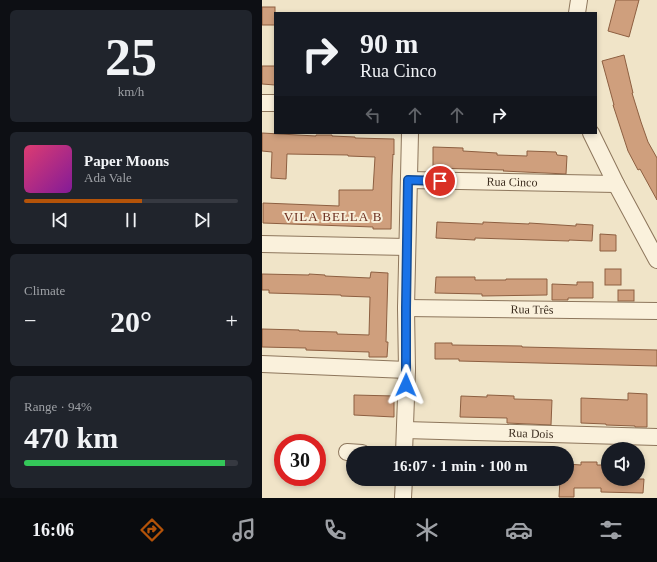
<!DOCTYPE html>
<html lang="en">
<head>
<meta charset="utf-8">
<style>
	:root { --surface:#171b24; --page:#20242c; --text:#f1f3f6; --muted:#9ea1a6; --line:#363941; --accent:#b45309 }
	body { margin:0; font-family:"Times New Roman",serif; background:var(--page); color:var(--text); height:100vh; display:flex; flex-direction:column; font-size:15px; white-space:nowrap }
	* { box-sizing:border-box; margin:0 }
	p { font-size:13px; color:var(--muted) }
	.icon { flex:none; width:22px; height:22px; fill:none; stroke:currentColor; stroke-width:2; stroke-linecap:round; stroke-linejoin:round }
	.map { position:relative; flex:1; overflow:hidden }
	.panel { display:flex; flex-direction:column; gap:10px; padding:10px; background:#0d0f14; width:262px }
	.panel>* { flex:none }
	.guide { position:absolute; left:12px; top:12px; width:323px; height:122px; border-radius:0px; box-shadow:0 2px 6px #0003; background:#171b24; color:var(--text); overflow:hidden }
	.controls { position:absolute; left:339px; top:442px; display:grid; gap:8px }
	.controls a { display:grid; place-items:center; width:44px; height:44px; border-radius:50%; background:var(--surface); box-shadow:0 2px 6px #0003; font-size:20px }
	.speed { position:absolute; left:12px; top:434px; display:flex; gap:8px; font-size:20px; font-weight:700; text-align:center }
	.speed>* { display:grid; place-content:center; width:52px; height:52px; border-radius:50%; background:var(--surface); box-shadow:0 2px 6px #0003; line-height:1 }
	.speed .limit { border:6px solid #d22; background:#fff; color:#111 }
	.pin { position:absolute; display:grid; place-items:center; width:34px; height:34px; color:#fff; margin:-17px; border:2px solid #fff; border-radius:50%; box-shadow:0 1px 4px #0007 }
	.me { position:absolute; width:44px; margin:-22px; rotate:1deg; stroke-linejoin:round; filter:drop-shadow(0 0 3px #0008) }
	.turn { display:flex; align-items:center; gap:14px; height:84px; padding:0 20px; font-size:18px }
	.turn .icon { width:52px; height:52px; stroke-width:2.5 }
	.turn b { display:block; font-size:28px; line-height:34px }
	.lanes { display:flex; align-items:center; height:38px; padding:0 20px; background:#0003; justify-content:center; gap:20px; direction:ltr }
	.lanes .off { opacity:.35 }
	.big { font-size:30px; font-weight:700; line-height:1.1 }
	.panel .card { flex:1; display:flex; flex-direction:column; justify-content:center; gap:6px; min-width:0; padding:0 14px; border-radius:6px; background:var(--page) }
	.panel .dial { align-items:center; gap:0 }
	.dial b { font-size:52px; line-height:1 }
	.song { display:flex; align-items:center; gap:12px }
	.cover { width:48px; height:48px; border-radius:6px; background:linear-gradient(135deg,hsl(340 70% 55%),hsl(290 70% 35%)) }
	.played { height:4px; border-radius:2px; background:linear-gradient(90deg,var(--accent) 55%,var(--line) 55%) }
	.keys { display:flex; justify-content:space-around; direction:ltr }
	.heat { display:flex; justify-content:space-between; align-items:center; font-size:22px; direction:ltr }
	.charge { height:6px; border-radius:3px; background:linear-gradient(90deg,#34c759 94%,var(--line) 0) }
	.trip { position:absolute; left:84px; top:446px; width:228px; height:40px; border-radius:20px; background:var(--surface); box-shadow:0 2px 6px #0003; font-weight:700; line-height:40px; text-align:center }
	.menu { display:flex; height:64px; justify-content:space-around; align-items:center; background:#090b0e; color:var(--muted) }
	.menu .icon { width:28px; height:28px }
	.menu .on { color:var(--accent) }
	.menu b { font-size:18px; color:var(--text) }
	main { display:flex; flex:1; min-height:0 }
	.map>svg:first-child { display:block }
	.building { fill:#cf9f7d; stroke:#8d5f41 }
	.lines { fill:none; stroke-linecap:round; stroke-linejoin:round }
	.minor-casing { stroke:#8d765c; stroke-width:18 }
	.minor { stroke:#faf1dc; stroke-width:16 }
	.route-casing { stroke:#114b97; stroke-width:10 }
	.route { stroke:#1a73e8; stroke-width:7 }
	.labels { text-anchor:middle; stroke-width:4; stroke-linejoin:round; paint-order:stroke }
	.street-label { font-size:12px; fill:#3d2e20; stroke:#f7eed8 }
	.neighbourhood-label { font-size:13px; letter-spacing:1px; fill:#6b2e1e; stroke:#f7eed8 }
</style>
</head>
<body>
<main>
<section class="panel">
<div class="card dial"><b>25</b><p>km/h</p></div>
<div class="card">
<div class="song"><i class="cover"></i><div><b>Paper Moons</b><p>Ada Vale</p></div></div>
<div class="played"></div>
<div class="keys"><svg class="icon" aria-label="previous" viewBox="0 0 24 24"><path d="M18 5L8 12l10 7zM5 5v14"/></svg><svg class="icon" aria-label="pause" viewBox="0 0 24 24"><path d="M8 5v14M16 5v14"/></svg><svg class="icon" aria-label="next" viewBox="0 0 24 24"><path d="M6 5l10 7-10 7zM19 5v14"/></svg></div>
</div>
<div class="card"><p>Climate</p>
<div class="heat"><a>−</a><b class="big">20°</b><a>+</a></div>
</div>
<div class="card"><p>Range · 94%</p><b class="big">470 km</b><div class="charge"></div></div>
</section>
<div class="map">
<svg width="395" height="498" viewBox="0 0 395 498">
	<rect width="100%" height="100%" fill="#f0e4c8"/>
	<g class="building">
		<polygon points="354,0 377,0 367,37 346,31"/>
		<rect x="0" y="7" width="13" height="18"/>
		<polygon points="362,55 371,93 370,93 379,122 386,142 395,158 395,200 378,169 376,170 366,151 351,105 352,105 340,61"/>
		<polygon points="0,66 13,66 13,85 0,84"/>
		<polygon points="0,133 54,136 54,135 70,135 70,136 93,137 93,138 132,139 132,155 131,154 130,176 129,229 111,229 111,227 1,223 1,203 77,206 77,190 111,190 113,157 86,156 86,155 25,154 24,179 9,178 10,152 0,151"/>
		<polygon points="171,147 201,148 201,151 235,153 235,155 265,156 265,151 294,152 295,155 305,156 304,174 241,171 242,170 171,168"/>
		<polygon points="175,222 221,224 221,222 267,224 267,223 314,226 314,224 331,225 330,241 307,240 307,241 213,238 213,240 174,238"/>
		<polygon points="338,234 354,235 354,251 338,251"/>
		<rect x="343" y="269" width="16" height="16"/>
		<polygon points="109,272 126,273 124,342 126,342 125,357 107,357 107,352 44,350 44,348 0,347 0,329 37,330 37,331 75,332 75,334 107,335 108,297 79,296 79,295 7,293 7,290 0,290 0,274 47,275 47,274 63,275 63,276 108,278"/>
		<polygon points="174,277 213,277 213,280 244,280 244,279 285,279 285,295 220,296 220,294 173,293"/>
		<polygon points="315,282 331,282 331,298 306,298 306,300 290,300 290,284 315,285"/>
		<rect x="356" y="290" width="16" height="11"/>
		<polygon points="173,343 190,343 190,345 260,346 260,347 395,350 395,366 197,361 197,359 173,359"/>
		<polygon points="366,393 385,394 385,427 373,427 373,426 344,425 344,424 319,423 319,398 366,400"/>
		<polygon points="92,395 132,396 132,417 92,415"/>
		<polygon points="225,395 252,396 252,399 290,400 289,425 245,423 245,418 198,417 199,396 225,397"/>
		<polygon points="319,462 335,462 335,465 346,465 346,479 382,479 381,493 339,492 339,488 312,488 312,497 297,497 298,479 305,479 305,464 319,465"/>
	</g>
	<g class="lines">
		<defs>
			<g id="minor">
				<polyline points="315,13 317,0"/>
				<polyline points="0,103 13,103"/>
				<polyline points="329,133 354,184 395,260"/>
				<path id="s1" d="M147 180 354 184"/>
				<polyline points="0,244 145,247"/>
				<path id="s2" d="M144 308 395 311"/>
				<polyline points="0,364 145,370"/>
				<path id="s3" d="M143 430 395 437"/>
				<polyline points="85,452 100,453"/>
				<polyline points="142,453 145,370 144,308 148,133"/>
				<polyline points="141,498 142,479"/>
			</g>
		</defs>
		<use href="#minor" class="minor-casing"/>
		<use href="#minor" class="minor"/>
	</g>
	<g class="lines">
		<defs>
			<polyline id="route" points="144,385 144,308 146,180 178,181"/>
		</defs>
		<use href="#route" class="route-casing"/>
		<use href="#route" class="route"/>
	</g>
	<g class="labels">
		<g class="street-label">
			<text dy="4" stroke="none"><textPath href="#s1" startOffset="103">Rua Cinco</textPath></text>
			<text dy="4" stroke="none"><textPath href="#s2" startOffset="126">Rua Três</textPath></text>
			<text dy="4" stroke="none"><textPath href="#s3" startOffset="126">Rua Dois</textPath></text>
		</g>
		<g class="neighbourhood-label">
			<text x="71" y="221">VILA BELLA B</text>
		</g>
	</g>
</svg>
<div class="controls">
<a><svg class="icon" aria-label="sound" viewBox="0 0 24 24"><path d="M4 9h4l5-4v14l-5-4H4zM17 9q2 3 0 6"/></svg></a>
</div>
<div class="speed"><div class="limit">30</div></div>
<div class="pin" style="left:178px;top:181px;background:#d93025"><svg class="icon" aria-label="arrive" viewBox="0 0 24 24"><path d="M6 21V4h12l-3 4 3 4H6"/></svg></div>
<svg class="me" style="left:144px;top:385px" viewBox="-20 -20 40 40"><path d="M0-17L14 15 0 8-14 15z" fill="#1a73e8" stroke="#fff" stroke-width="4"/></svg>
<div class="trip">16:07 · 1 min · 100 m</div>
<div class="guide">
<div class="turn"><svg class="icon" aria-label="right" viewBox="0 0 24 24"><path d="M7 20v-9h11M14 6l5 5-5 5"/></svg><div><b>90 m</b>Rua Cinco</div></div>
<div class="lanes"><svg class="icon off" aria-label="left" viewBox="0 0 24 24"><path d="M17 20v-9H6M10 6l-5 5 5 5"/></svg><svg class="icon off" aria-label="ahead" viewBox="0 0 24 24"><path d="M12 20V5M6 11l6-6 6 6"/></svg><svg class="icon off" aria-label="ahead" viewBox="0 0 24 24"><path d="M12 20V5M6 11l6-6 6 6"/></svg><svg class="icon" aria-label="right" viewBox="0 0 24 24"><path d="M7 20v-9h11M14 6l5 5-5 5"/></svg></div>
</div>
</div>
</main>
<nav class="menu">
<b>16:06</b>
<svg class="icon on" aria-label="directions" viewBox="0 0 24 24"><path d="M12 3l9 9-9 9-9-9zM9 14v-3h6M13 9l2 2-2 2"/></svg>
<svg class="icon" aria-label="music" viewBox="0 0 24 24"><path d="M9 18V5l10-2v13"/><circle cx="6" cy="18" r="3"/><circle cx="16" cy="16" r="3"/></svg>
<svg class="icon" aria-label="phone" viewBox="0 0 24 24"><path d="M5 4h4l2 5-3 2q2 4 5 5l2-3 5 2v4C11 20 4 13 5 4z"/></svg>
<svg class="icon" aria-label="climate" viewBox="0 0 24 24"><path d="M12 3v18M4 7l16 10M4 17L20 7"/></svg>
<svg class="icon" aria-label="car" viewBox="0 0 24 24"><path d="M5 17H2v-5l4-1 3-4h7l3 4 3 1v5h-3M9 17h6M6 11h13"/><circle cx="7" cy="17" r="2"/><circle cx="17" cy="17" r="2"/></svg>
<svg class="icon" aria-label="filters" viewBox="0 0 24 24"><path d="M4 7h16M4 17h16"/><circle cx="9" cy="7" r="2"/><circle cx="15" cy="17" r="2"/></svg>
</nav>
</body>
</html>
